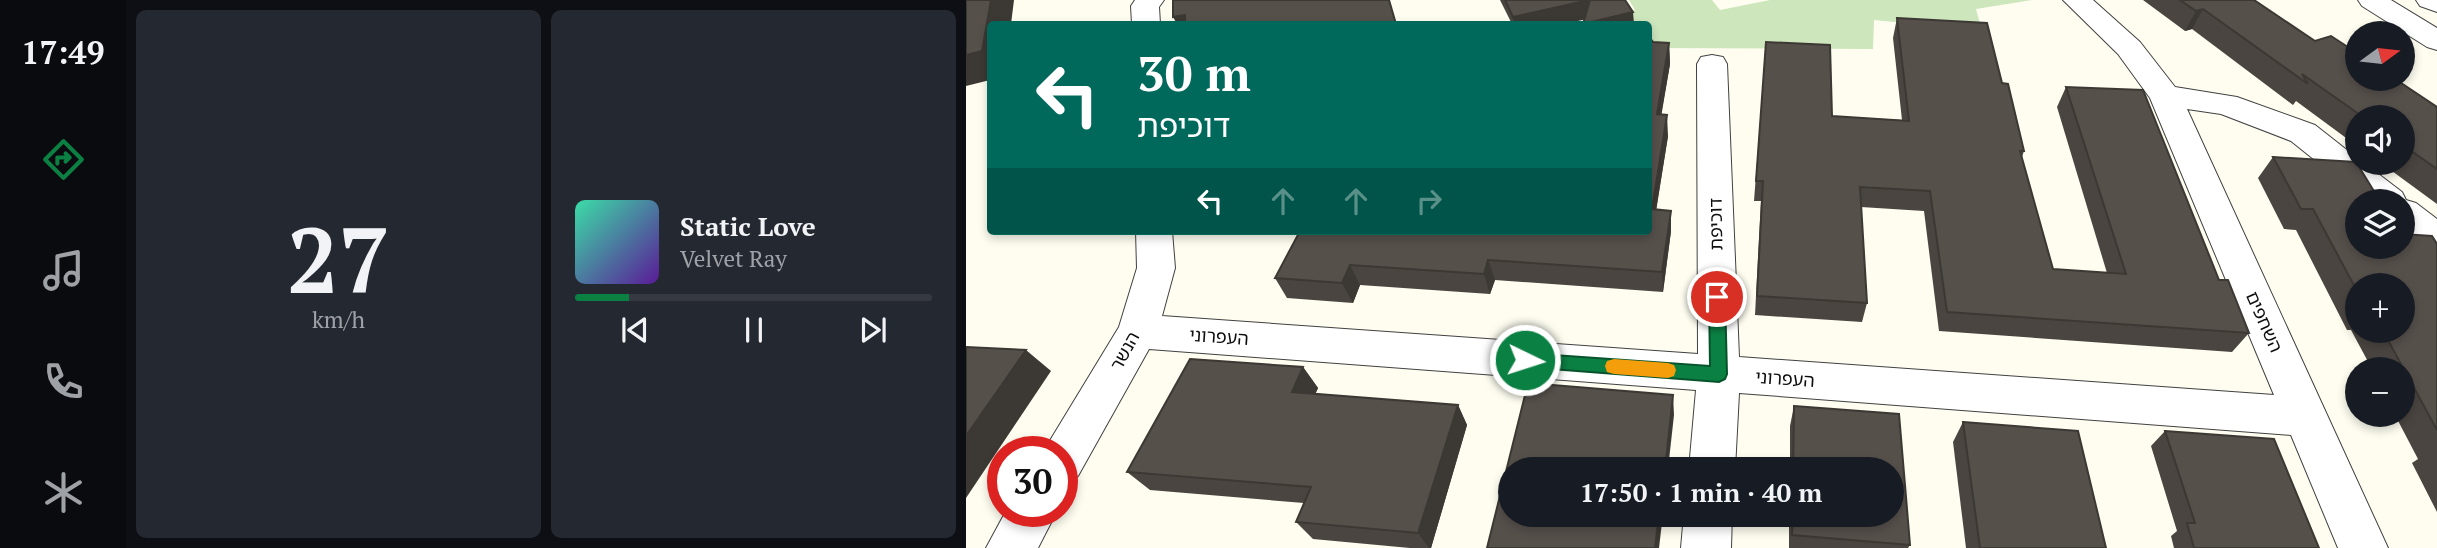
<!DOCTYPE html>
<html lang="en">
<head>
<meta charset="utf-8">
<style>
	:root { --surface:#171b24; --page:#242831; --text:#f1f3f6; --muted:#9ea1a6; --line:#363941; --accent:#0b8043 }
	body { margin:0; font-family:"PT Serif","Noto Sans Hebrew",serif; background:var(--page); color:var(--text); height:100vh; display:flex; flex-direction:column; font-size:26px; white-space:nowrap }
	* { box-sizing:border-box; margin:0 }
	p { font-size:23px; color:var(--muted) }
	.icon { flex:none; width:38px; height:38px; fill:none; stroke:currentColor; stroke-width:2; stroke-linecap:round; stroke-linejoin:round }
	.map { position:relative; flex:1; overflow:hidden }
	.sheet { display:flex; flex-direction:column; gap:10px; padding:10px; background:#0d0f14; width:840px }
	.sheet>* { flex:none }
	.banner { position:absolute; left:21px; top:21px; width:665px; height:214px; border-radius:7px; box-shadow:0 4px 10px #0003; background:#00695c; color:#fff; overflow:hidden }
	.needle { width:46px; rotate:75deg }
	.controls { position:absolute; left:1379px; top:21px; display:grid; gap:14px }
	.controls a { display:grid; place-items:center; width:70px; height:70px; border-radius:50%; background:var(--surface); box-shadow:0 4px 10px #0003; font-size:35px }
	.speed { position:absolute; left:21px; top:436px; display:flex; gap:14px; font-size:35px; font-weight:700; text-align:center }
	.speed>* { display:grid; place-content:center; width:91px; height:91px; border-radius:50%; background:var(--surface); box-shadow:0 4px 10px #0003; line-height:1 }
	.speed .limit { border:10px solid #d22; background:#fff; color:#111 }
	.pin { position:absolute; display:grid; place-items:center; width:60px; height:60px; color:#fff; margin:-30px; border:4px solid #fff; border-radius:50%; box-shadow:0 2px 7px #0007 }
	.me { position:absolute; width:77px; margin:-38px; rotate:94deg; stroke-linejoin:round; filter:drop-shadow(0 0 5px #0008) }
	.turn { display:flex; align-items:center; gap:24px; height:147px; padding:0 35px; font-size:32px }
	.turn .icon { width:91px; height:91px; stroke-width:2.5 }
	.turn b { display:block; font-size:49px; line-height:60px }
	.lanes { display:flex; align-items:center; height:66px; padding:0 35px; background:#0003; justify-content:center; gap:35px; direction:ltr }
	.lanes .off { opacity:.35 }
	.sheet .widget { flex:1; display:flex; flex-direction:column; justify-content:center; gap:10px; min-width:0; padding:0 24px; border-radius:10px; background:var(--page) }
	.sheet .dial { align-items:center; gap:0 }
	.dial b { font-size:91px; line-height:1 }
	.song { display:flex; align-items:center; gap:21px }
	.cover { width:84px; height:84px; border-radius:10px; background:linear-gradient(135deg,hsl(160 70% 55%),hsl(270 70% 35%)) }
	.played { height:7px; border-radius:4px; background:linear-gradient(90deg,var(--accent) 15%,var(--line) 15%) }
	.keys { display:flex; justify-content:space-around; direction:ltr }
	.sheet .tiles { flex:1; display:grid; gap:10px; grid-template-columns:repeat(2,1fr) }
	.trip { position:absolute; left:532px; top:457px; width:406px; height:70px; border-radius:35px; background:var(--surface); box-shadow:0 4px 10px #0003; font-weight:600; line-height:70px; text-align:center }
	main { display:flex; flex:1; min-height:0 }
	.menu { display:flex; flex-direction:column; width:126px; justify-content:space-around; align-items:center; background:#090b0e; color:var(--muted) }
	.menu .icon { width:49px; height:49px }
	.menu .on { color:var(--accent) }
	.menu b { font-size:32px; color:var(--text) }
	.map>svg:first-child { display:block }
	.green { fill:#cee6bc }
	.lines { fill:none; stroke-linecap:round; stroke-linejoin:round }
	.minor-casing { stroke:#414141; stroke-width:2 }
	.minor { fill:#fff; fill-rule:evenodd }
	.wall { fill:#4a4540; fill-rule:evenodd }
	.shaded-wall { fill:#3c3834 }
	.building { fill:#56504b; stroke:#3c3834; stroke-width:2 }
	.route { fill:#0b8043; stroke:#07532c; stroke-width:2 }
	.slow { fill:#f59e0b }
	.labels { text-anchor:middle; stroke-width:7; stroke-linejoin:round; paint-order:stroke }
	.street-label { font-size:18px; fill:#0e0e0e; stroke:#fff }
</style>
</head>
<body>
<main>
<nav class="menu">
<b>17:49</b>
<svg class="icon on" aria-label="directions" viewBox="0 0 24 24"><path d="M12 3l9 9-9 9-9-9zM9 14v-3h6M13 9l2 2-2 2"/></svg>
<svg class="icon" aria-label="music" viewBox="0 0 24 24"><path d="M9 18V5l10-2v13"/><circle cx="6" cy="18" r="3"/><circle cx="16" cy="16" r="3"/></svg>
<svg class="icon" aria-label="phone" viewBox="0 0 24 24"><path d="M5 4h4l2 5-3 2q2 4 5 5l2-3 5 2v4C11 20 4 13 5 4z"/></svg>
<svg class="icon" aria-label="climate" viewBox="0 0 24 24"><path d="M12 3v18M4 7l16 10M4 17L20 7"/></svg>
</nav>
<section class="sheet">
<div class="tiles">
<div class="widget dial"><b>27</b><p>km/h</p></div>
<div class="widget">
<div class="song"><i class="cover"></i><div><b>Static Love</b><p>Velvet Ray</p></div></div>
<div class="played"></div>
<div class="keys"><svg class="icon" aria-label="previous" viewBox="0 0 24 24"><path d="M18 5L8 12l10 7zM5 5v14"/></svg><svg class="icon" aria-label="pause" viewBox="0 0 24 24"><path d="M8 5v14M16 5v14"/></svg><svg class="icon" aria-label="next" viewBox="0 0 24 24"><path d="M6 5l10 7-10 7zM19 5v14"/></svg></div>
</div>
</div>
</section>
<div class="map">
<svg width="1471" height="548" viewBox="0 0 1471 548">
	<rect width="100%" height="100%" fill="#fefdf0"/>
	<polygon class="green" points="663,0 746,0 754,10 804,0 1066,0 1010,9 1016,31 908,20 907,49 683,48 682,24 623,24 669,10"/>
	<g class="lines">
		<defs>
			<g id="minor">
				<polygon points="169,0 198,0 193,7 194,24 166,24 165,6"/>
				<polygon points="1097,0 1127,0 1174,42 1209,87 1271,97 1349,125 1391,158 1391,163 1398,163 1436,192 1440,200 1450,203 1471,219 1471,253 1458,249 1437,232 1437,201 1400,201 1325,141 1255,114 1221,109 1422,548 1372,548 1325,435 773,393 769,469 723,469 730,390 183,349 112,476 96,482 96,452 77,452 153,327 171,268 170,231 206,231 209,268 196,316 732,354 731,64 735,57 746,55 757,57 761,64 773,357 1308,395 1184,98 1152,54"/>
				<polygon points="1392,0 1425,0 1471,28 1471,50 1461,47 1396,6"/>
				<polygon points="1450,0 1471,0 1471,12 1454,6"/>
				<polygon points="40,511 91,511 72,548 20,548"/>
				<polygon points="718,514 766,514 765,548 715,548"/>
			</g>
		</defs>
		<use href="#minor" class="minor-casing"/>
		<use href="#minor" class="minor"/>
	</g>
	<g class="wall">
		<polygon points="534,0 659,0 668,24 617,24 618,19 597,24 546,24"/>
		<polygon points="1177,0 1288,0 1349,41 1471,107 1471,204 1415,163 1437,163 1437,117 1391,117 1391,146 1330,101 1327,105 1226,29 1219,31"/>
		<polygon points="931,18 1036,83 1058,151 1056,157 1087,269 1141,273 1091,107 1100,87 1253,280 1283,333 1266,352 973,331 958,211 895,207 901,303 896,322 789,315 795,201 788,201 800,42 866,116 936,120 927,38"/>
		<polygon points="687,42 703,43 704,64 695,115 702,136 690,210 705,231 697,292 529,280 524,294 394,285 387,303 321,298 309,278 334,231 682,231"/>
		<path d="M1307 157 1391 247 1471 244V512L1446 463 1452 459 1429 415H1437V369H1406L1385 330H1381L1330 230 1318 229 1292 178ZM1391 285 1437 331H1391Z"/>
		<polygon points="337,367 352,388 349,394 492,405 501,425 465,548 444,548 347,539 330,522 338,503 184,490 161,472"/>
		<polygon points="828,406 933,414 944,545 942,548 823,548 823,514 926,514 926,469 824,469 824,426"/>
		<polygon points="997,422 1140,548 1000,548 987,442"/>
		<polygon points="1199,431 1353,548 1208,548 1205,536 1211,531 1185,446"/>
	</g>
	<g class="shaded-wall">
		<polygon points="25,0 48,0 45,24 24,24 24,80 0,86 0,55"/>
		<polygon points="624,0 626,18 597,24 548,24 547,17"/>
		<polygon points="1237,9 1226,29 1219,31 1230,11"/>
		<polygon points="667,12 668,24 617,24"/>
		<polygon points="219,15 225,24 211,24 207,17"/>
		<polygon points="703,43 704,64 692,135 691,114"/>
		<polygon points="701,115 702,136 687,230 686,209"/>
		<polygon points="705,211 705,231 697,292 696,272"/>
		<polygon points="522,260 529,280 524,294 518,274"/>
		<polygon points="384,265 394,285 387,303 376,283"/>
		<polygon points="60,350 85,371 0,498 0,436"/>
		<polygon points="337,367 352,388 341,412 326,392"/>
		<polygon points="707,395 708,415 702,469 699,469"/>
		<polygon points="492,405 501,425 465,548 463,548 452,533"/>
		<polygon points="693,514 697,514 693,548 689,548"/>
	</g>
	<g class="building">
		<polygon points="0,0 25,0 16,51 0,55"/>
		<polygon points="207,0 423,0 430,24 219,24 219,15 207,17"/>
		<polygon points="539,0 623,0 547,17"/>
		<polygon points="624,0 659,0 667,12 617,24"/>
		<polygon points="1214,0 1288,0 1349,41 1365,36 1391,53 1391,79 1429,79 1471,107 1471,169 1437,145 1437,117 1397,117 1336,74 1342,84 1237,9 1230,11"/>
		<polygon points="931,18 1021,23 1036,83 1042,84 1058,151 1054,151 1087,269 1160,274 1100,87 1177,90 1253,280 1262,280 1283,333 981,312 964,191 894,187 901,303 791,296 797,181 790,181 800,42 864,45 866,116 943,121"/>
		<polygon points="682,36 687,42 703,43 691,114 701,115 686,209 705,211 696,272 522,260 518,274 384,265 376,283 309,278 334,231 682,231"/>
		<polygon points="1307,157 1390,162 1414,201 1391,201 1391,247 1437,247 1437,234 1466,236 1471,244 1471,430 1417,331 1437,331 1437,285 1391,285 1391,291 1347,209 1335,209"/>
		<polygon points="0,347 60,350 0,436"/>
		<polygon points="224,359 337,367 326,392 492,405 452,533 330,522 345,487 161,472"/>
		<polygon points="562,383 707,395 699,469 544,469 544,514 693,514 689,548 521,548"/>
		<polygon points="828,406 933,414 944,545 826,535 827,514 926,514 926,469 827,469"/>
		<polygon points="997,422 1112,431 1140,548 1014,548"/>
		<polygon points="1199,431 1308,439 1353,548 1228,548 1221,523 1229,523"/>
	</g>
	<polygon class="route" points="751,290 759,297 761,374 759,379 753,382 559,367 553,365 550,360 553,355 559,353 744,366 743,297"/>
	<polygon class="slow" points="648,359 702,363 708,365 710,370 708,376 702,378 648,374 641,372 639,366 641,361"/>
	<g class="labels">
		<g class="street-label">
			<text transform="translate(750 224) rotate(-91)" y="6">דוכיפת</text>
			<text transform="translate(1298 322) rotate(66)" y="6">השחפים</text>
			<text transform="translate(253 337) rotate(4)" y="6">העפרוני</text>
			<text transform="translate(159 351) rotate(-61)" y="6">הנשר</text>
			<text transform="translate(819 379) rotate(4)" y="6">העפרוני</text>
		</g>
	</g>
</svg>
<div class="controls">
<a><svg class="needle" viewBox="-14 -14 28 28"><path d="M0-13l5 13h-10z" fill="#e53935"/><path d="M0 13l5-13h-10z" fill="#9ea1a6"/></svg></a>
<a><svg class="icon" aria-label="sound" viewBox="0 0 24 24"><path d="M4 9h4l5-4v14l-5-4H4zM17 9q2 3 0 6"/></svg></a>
<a><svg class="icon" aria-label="layers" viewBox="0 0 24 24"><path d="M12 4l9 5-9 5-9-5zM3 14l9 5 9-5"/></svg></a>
<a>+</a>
<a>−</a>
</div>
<div class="speed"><div class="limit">30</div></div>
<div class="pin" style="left:751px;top:297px;background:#d93025"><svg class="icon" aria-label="arrive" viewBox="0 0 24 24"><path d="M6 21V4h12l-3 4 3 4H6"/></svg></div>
<svg class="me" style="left:559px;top:360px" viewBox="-20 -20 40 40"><circle r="17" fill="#0b8043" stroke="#fff" stroke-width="3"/><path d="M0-11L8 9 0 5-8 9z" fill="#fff"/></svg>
<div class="trip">17:50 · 1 min · 40 m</div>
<div class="banner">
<div class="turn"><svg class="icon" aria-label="left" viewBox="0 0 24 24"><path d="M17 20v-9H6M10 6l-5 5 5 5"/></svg><div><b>30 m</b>דוכיפת</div></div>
<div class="lanes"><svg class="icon" aria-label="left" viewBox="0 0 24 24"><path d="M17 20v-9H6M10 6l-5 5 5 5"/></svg><svg class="icon off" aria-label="ahead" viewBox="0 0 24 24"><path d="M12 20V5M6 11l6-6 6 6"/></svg><svg class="icon off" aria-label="ahead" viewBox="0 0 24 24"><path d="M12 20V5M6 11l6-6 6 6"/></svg><svg class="icon off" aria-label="right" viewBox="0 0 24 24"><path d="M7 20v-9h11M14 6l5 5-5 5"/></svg></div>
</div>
</div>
</main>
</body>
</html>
